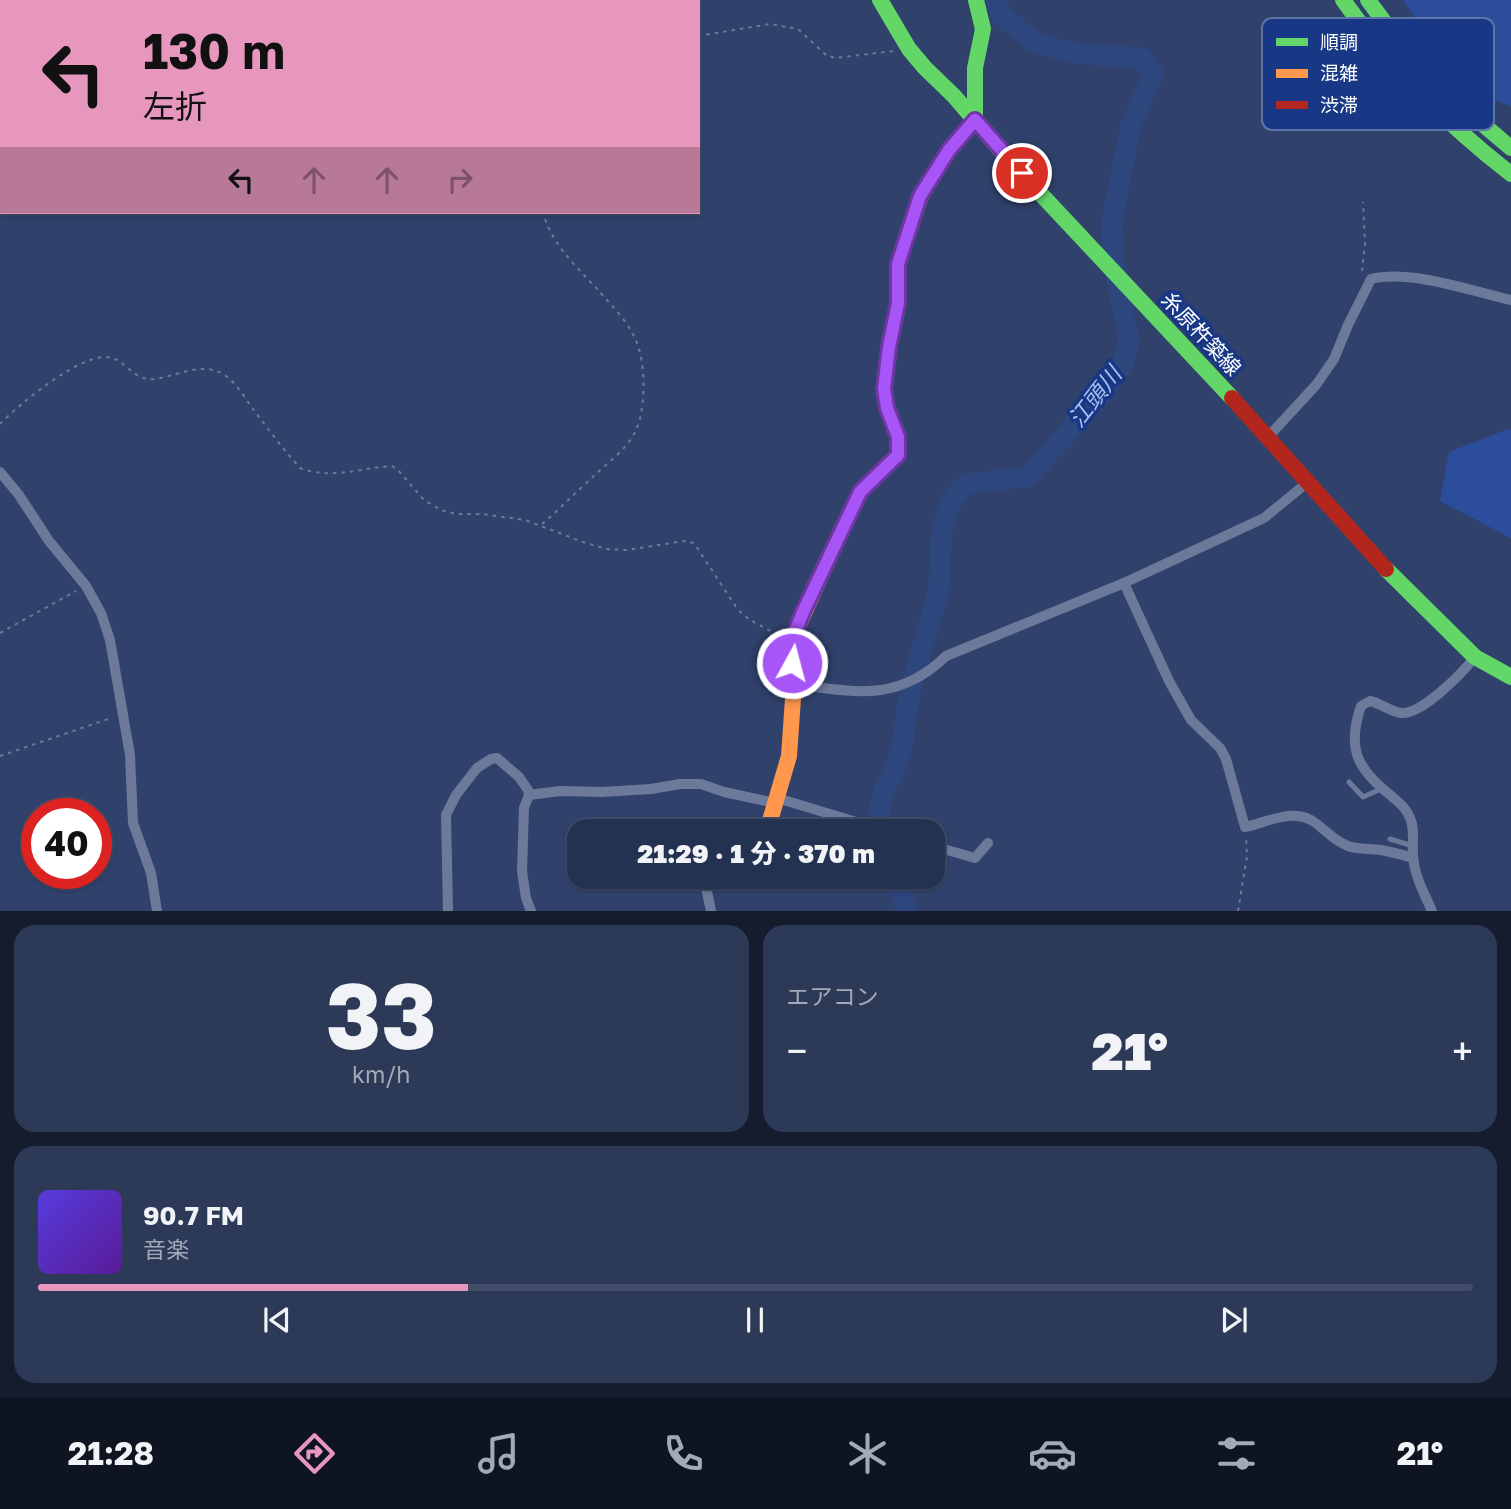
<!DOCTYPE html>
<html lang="ja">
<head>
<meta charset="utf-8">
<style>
	:root { --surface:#243251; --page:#2c3a58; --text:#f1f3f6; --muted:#a3aab7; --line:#414d68; --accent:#e797bd }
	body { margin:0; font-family:"Golos Text","Noto Sans JP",sans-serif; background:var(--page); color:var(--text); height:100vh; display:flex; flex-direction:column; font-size:26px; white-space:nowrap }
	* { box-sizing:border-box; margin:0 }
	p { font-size:23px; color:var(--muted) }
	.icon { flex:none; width:38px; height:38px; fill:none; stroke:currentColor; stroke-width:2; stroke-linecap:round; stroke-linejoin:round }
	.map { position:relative; height:911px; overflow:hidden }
	.details { display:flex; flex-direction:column; gap:14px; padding:14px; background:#141c2d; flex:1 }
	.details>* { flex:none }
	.banner { position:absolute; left:0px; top:0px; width:700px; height:214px; box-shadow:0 2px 5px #0004,0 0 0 2px var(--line); background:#e797bd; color:#111; overflow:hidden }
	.speed { position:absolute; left:21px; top:798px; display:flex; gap:14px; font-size:35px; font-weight:700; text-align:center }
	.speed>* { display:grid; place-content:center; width:91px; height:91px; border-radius:50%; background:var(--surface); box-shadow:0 2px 5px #0004,0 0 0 2px var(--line); line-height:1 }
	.speed .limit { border:10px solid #d22; background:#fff; color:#111 }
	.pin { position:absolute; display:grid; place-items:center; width:60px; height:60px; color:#fff; margin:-30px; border:4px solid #fff; border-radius:50%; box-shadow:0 2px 7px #0007 }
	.me { position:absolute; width:77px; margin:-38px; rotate:7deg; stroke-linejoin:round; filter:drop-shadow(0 0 5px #0008) }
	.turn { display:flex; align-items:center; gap:24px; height:147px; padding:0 28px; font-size:32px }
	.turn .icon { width:91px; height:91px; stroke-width:2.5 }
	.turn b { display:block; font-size:49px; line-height:60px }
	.lanes { display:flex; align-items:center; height:66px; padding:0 28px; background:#0003; justify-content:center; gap:35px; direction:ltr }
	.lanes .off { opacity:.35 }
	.big { font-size:52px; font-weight:800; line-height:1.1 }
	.details .tile { flex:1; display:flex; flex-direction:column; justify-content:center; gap:10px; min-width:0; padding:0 24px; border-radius:21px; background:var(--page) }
	.details .dial { align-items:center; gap:0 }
	.dial b { font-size:91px; line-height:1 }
	.song { display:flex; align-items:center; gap:21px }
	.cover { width:84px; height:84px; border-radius:10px; background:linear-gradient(135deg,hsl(250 70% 55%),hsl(270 70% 35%)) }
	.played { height:7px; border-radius:4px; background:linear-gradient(90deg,var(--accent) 30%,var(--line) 30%) }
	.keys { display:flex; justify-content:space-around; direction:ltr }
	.heat { display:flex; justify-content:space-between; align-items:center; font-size:38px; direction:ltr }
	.details .tiles { flex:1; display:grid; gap:14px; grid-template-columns:1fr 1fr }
	.tile:last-child { grid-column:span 2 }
	.trip { position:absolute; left:567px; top:819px; width:378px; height:70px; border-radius:21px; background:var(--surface); box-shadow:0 2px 5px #0004,0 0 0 2px var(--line); font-weight:800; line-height:70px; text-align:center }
	.tabs { display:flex; height:112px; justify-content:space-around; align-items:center; background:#0e1420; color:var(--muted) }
	.tabs .icon { width:49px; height:49px }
	.tabs .selected { color:var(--accent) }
	.tabs b { font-size:32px; color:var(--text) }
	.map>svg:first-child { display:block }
	.green { fill:#2c4d9c }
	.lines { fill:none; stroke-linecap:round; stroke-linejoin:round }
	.river { stroke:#2e467e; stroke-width:21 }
	.path { stroke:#6c799a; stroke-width:2; stroke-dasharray:3.5 5; stroke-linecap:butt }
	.lane { stroke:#6c799a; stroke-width:5 }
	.street { stroke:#6c799a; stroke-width:10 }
	.fast { stroke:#63d668; stroke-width:16 }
	.slow { stroke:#ff974d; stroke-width:16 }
	.jam { stroke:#b3261e; stroke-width:16 }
	.route-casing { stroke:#6d37a1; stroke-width:18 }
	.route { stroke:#a855f7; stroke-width:12 }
	.labels { text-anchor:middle; stroke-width:7; stroke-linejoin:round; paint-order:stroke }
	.street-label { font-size:21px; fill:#fff; stroke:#183885 }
	.water-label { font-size:23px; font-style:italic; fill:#a9c0f4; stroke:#183885 }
	.key { fill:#183885; stroke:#5d74aa; stroke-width:2 }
	.key-label { font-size:19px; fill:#fff }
</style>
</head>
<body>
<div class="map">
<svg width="1511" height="911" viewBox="0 0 1511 911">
	<rect width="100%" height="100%" fill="#30426c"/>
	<g class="green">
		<polygon points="1403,0 1511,0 1511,106 1465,89"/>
		<polygon points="1508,429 1511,430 1511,538 1440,501 1449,452"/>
	</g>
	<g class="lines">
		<g class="river">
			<polyline points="883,831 879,813 884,790 894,772 902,747 909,696 939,589 941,536 950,502 967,484 1027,477 1097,400 1123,364 1129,341 1113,259 1112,220 1131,125 1153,74 1142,58 1073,53 1034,42 1001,15 996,0"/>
			<polyline points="896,877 907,911"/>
		</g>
		<g class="path">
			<polyline points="618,0 620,2"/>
			<polyline points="266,2 267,0"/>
			<polyline points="698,36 770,24 798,29 826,55 835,58 894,51"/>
			<polyline points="0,136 2,136"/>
			<polyline points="1362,271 1365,243 1363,202"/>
			<path d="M0 424C18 405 85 349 112 358 127 362 134 381 154 379 178 376 204 360 226 376 237 384 245 398 253 409 268 429 283 449 300 468 331 480 360 468 392 466L397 469 424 500 441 510 456 514H482L525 520 583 542 606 549 627 550 684 541 694 543 738 610 750 620 778 635"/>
			<path d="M542 524C561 508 578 490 597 473 611 460 628 448 636 430 646 409 646 362 636 341 628 321 611 305 598 290 576 266 551 244 543 212"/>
			<polyline points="0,633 76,591"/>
			<polyline points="0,756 111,718"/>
			<polyline points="1238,911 1247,856 1246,838"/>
		</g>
		<g class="lane">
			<polyline points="1349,782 1363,797 1381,789"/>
			<polyline points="1390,839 1413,846"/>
		</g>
		<g class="street">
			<path d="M1268 437 1316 385 1334 359 1348 325 1371 279C1410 269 1471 291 1511 300"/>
			<polyline points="0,472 19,495 49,541 86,586 101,613 110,640 130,755 133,823 151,873 157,911"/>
			<path d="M1124 583 1169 681 1191 720 1220 748 1226 759 1245 827C1269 822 1295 806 1317 824 1328 833 1335 841 1348 846 1359 850 1370 848 1381 850 1392 852 1403 855 1413 858"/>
			<path d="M794 684C854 692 898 703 946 656L1124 583 1264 518 1308 482"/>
			<polyline points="529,795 560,791 602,792 651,789 680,784 701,784 724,792 775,803"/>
			<polyline points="777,798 886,831"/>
			<polyline points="933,846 975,858 988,843"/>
			<polyline points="707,877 706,887 711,911"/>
			<polyline points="448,911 446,815 456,795 477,768 491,759 497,758 519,777 528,790 529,795 524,808 522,871 526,898 531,911"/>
			<path d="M1432 911C1424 893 1414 875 1413 855 1412 843 1415 828 1410 818 1406 807 1398 802 1389 794 1356 768 1347 747 1361 706L1370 701C1380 703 1391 712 1401 713 1422 715 1463 672 1475 657"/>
		</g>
		<g class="fast">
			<polyline points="880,0 909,49 925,68 954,96 1008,159 1232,398"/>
			<path d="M1343 0C1390 67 1446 124 1511 174"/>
			<path d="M1368 0C1408 57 1457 104 1511 148"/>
			<polyline points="834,547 860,492 898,455 898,437 887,408 884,389 889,347 898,303 898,264 921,196 949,150 975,120 975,68 983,29 976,0"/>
			<polyline points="1386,569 1475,657 1511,677"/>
		</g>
		<polyline class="slow" points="767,831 789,756 794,684 791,642 834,547"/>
		<polyline class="jam" points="1232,398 1386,569"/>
	</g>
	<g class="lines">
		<defs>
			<polyline id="route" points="792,663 791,642 803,612 860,492 898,455 898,437 887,408 884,389 889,347 898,303 898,264 920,196 949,150 975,120 1022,173"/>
		</defs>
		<use href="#route" class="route-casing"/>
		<use href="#route" class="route"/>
	</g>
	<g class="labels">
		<g class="street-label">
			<text transform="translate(1201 334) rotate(47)" y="7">糸原杵築線</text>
		</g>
		<g class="water-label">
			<text transform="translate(1095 397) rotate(-52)" y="8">江頭川</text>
		</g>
	</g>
	<rect x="1262" y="18" width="232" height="112" rx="10" class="key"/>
	<rect x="1276" y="38" width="32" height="8" fill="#63d668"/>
	<rect x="1276" y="69" width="32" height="9" fill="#ff974d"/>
	<rect x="1276" y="101" width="32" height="8" fill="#b3261e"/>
	<g class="key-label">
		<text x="1320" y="49">順調</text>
		<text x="1320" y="80">混雑</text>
		<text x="1320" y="112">渋滞</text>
	</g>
</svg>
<div class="speed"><div class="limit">40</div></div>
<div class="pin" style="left:1022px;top:173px;background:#d93025"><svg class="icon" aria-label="arrive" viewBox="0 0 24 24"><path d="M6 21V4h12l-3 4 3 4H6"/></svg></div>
<svg class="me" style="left:792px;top:663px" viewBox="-20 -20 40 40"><circle r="17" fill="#a855f7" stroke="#fff" stroke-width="3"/><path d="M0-11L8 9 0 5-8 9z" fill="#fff"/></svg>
<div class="trip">21:29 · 1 分 · 370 m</div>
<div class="banner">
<div class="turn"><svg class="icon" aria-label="left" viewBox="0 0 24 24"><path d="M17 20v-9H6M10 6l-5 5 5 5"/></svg><div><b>130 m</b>左折</div></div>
<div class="lanes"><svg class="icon" aria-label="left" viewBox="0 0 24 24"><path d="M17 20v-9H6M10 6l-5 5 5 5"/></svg><svg class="icon off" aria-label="ahead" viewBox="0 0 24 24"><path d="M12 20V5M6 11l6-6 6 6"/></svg><svg class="icon off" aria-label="ahead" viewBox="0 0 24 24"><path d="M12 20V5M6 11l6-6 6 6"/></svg><svg class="icon off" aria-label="right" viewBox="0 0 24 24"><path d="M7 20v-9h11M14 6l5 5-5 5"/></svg></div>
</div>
</div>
<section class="details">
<div class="tiles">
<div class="tile dial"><b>33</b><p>km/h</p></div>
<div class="tile"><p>エアコン</p>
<div class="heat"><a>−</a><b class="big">21°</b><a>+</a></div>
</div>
<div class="tile">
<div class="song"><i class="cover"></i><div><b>90.7 FM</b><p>音楽</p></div></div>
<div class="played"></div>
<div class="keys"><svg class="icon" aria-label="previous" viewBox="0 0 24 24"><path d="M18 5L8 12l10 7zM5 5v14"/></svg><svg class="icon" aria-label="pause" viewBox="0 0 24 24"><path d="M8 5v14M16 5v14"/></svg><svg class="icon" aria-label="next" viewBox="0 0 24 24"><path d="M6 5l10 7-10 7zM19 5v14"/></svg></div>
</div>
</div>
</section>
<nav class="tabs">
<b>21:28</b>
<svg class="icon selected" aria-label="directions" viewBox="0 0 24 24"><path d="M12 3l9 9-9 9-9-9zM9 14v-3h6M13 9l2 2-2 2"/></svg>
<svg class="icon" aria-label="music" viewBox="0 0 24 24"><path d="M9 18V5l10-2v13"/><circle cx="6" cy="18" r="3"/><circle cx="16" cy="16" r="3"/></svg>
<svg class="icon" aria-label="phone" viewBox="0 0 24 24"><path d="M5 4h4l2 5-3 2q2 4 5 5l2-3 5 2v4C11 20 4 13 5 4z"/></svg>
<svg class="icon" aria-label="climate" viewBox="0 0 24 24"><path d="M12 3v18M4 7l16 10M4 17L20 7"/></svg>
<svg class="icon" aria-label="car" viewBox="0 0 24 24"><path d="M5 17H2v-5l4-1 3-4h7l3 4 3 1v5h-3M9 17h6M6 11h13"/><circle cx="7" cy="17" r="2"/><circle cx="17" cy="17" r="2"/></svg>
<svg class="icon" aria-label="filters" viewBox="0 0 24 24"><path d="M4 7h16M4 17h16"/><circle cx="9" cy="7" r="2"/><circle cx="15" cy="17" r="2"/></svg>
<b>21°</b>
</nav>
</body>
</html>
